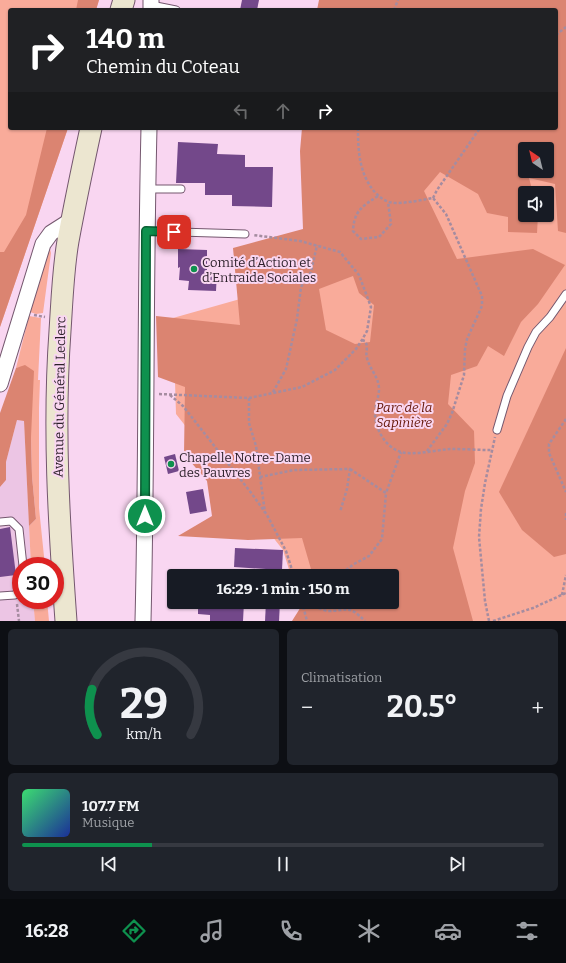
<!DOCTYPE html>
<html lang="fr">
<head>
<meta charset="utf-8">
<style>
	:root { --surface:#171b24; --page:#20242c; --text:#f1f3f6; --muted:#9ea1a6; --line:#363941; --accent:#0e914e }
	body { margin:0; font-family:Bitter,serif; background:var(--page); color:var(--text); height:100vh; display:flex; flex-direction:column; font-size:15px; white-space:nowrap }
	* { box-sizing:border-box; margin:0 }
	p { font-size:13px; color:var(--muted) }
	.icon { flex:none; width:22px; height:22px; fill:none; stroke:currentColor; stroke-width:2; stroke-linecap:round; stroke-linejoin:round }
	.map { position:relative; height:621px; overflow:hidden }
	.panel { display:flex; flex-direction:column; gap:8px; padding:8px; background:#0d0f14; flex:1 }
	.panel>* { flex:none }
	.top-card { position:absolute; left:8px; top:8px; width:550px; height:122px; border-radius:4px; box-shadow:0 1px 3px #0004; background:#202124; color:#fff; overflow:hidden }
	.needle { width:26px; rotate:325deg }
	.buttons { position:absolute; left:518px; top:142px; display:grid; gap:8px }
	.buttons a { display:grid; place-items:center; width:36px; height:36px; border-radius:4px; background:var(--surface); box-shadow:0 1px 3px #0004; font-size:20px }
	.speed { position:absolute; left:12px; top:557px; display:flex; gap:8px; font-size:20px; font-weight:700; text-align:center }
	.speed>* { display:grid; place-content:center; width:52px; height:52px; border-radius:50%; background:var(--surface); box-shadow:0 1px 3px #0004; line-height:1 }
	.speed .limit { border:6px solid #d22; background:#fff; color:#111 }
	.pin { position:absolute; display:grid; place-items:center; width:34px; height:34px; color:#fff; margin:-17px; border-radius:8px; box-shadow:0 2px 6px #0006 }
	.me { position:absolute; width:44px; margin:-22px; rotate:0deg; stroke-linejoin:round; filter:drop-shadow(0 0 3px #0008) }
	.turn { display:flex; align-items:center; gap:14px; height:84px; padding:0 12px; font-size:18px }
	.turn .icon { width:52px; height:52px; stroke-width:2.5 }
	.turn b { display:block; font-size:28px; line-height:34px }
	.lanes { display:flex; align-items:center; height:38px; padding:0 12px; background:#0003; justify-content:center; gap:20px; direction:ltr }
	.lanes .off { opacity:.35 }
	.big { font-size:30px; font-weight:700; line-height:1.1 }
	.panel .tile { flex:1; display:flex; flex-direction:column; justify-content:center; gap:6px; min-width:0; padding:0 14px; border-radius:6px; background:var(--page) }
	.panel .dial { align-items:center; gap:0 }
	.dial svg { height:104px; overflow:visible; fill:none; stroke:var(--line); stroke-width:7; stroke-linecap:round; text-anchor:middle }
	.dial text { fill:var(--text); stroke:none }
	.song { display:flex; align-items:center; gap:12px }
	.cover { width:48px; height:48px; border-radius:6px; background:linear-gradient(135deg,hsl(140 70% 55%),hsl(230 70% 35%)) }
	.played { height:4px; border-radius:2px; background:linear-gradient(90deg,var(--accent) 25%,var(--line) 25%) }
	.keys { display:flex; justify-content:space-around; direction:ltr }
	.heat { display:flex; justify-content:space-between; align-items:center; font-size:22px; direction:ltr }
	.panel .tiles { flex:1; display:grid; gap:8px; grid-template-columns:1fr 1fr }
	.tile:last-child { grid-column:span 2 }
	.trip { position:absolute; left:167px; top:569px; width:232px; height:40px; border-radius:4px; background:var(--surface); box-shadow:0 1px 3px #0004; font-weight:700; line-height:40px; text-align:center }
	.menu { display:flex; height:64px; justify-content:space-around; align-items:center; background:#090b0e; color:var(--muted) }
	.menu .icon { width:28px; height:28px }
	.menu .on { color:var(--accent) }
	.menu b { font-size:18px; color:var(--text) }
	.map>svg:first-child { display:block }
	.built { fill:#ecc5e4 }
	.green { fill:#f9ab9a; fill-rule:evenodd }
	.forest { fill:#db8471; fill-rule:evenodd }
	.building { fill:#73488a }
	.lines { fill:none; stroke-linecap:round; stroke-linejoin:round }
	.service-casing { stroke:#74576e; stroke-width:9 }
	.minor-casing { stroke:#74576e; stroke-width:17 }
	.secondary-casing { stroke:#74576e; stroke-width:23 }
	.path { stroke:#a58ca0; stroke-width:2.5; stroke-dasharray:3 2; stroke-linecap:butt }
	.service { stroke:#fff; stroke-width:7 }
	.minor { stroke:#fff; stroke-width:15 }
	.secondary { stroke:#ece6d0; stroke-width:21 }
	.route-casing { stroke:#095e33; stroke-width:10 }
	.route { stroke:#0e914e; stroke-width:7 }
	.poi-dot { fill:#0e914e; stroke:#f9d6f1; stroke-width:1.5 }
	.labels { text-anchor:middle; stroke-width:4; stroke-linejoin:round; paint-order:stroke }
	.poi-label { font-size:13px; fill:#2b1f29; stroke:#f9d6f1; text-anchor:start }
	.street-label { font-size:13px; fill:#2b1f29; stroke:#f9d6f1 }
	.park-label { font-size:13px; font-style:italic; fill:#641506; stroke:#f9d6f1 }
</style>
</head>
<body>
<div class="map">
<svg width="566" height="621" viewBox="0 0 566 621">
	<rect width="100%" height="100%" fill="#f9d6f1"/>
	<polygon class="built" points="17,420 24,421 31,566 21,566 21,600 33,600 35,621 0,621 0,487 6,480 6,462"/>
	<g class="green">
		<polygon points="0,0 99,0 96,10 10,10 10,128 68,128 0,327"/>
		<path d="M566 0V621H304L298 602H392V576H291L283 550 176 414 173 318 321 276 326 132 556 128V10ZM525 149H547V171H525ZM525 193H547V215H525Z"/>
		<polygon points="47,247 50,249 51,253 43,313 36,314 30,312 41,277 37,275"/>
		<polygon points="29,316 41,318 38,380 40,380 39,408 39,508 45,566 31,566 29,526 36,519 32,476 31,437 20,367 16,368"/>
		<polygon points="33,600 47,600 49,621 35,621"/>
	</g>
	<g class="forest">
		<polygon points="78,0 99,0 96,10 76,10"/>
		<path d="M319 0H566V233L558 231 555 184 529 178 533 193H525V215H538L537 233 508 232V217L487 213 478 194 440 172 424 191 457 259 533 249 565 265 538 304 521 322 504 356 488 346 477 366 451 375 448 404 474 431 475 463 465 491 453 548 473 621H292L304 602H392V576H313L302 538 248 540 178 536 212 516 207 481 184 454 185 387 158 377 156 316 240 325 233 248 303 229 300 151 302 128H556V10H317ZM525 149H547V171H525ZM353 276 359 293 374 305 370 342 355 344 326 330 319 289Z"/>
		<polygon points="47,128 68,128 0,327 0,252 4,252 26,215"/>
		<polygon points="566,348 566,554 554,557 522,530 499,492"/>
		<polygon points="25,365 34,371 31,437 32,476 36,519 29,526 24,421 17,420 6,462 6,480 0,487 0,413 16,368"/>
	</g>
	<g class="building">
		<polygon points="242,0 259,0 257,10 240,10"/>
		<polygon points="178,142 218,144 217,154 245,155 245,167 273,167 272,207 232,206 232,195 205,195 205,183 176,183"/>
		<polygon points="178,249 207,250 207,271 217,272 216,291 188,290 189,281 179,280 180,267 178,268"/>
		<polygon points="175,454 179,471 168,474 164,457"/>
		<polygon points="203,489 207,511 190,514 186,492"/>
		<polygon points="10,527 16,575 0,577 0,529"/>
		<polygon points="235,548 283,550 282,570 234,567"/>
		<polygon points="198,602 244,602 243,621 210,621 210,615 198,614"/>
		<polygon points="266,602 280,602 279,621 265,621"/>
	</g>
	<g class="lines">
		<defs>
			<g id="service">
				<polyline points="151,5 176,10"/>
				<polyline points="147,189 181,189"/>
				<polyline points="147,231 245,234"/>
				<polyline points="497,430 507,396 528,347 536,332 550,317 566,294"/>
				<polyline points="0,522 11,521 19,529 23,566"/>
				<polyline points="0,596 15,595 21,587"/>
			</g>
			<g id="minor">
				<polyline points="151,10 151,0"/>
				<polyline points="0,384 43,244 51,233 73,219"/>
				<path d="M143 621C147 457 145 292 149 128"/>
			</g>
			<g id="secondary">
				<polyline points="121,10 124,0"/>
				<path d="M66 621C59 524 53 428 60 331 62 301 63 270 68 241 75 203 83 165 91 128"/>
			</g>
		</defs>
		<use href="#service" class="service-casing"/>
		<use href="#minor" class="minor-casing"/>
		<use href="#secondary" class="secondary-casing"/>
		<g class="path">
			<polyline points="394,10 398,0"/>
			<polyline points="556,35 566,27"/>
			<path d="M358 128C358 150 359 172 373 190 379 197 386 203 396 203 408 203 421 200 433 198L446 214 482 296V306L467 339 465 349 464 375 452 413 447 424 427 451"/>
			<path d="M378 196C363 206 354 210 353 231L361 239 379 237 391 224 388 202"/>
			<polyline points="433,198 437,190 480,128"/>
			<polyline points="34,315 45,317"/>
			<path d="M362 340 365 341C369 347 365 352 367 358 370 370 379 377 379 389 379 397 375 405 375 413 375 430 387 451 406 453 421 454 437 450 451 449 464 449 478 450 491 450"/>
			<polyline points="273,392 286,369 297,319 301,287 311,272 317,245"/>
			<polyline points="159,394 249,398 302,387 335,370 356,349 362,340 367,331 371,307 359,275 340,252 300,241 253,235"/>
			<polyline points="170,395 183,406 252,494 267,515 286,551 294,576"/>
			<polyline points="249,398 249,423 256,446 265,513"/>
			<polyline points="566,419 549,444 549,453 566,492"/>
			<polyline points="350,469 386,493 401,452"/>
			<polyline points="260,477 294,470 350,469 347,489 340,512"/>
			<polyline points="566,513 566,520"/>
			<polyline points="338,576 354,564 369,556 382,539 386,493"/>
			<polyline points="562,595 566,575"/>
			<polyline points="302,602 307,621"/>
			<path d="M305 602C312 605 321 610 328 611 348 611 348 604 365 621"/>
			<polyline points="17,604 19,621"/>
			<polyline points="489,621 485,601 479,537 481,509 485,483 495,437"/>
			<polyline points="493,621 533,608 566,593"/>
		</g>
		<use href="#service" class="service"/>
		<use href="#minor" class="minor"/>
		<use href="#secondary" class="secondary"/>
	</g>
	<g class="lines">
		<defs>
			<polyline id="route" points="145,516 146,231 174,232"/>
		</defs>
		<use href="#route" class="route-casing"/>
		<use href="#route" class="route"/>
	</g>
	<g class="poi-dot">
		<circle cx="194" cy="269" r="4"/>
		<circle cx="171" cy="464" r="4"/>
	</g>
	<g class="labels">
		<g class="poi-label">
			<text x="202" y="267">Comité d’Action et<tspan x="202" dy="15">d’Entraide Sociales</tspan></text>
			<text x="179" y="462">Chapelle Notre-Dame<tspan x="179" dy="15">des Pauvres</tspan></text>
		</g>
		<g class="street-label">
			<text transform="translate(59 397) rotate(-89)" y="5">Avenue du Général Leclerc</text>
		</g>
		<g class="park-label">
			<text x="404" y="412">Parc de la<tspan x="404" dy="15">Sapinière</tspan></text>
		</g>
	</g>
</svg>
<div class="buttons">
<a><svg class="needle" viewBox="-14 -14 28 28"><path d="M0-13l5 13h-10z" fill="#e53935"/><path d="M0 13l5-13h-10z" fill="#9ea1a6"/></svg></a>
<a><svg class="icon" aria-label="sound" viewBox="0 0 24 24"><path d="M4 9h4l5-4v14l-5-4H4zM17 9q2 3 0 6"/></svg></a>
</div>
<div class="speed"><div class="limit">30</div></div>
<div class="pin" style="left:174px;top:232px;background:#d93025"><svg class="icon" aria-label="arrive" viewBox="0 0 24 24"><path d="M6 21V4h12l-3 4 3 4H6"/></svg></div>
<svg class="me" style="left:145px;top:516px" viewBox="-20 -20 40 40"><circle r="17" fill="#0e914e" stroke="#fff" stroke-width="3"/><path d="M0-11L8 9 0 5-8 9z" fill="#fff"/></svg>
<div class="trip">16:29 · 1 min · 150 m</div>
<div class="top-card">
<div class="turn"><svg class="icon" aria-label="right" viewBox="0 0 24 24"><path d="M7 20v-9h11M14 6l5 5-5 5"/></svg><div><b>140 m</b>Chemin du Coteau</div></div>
<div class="lanes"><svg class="icon off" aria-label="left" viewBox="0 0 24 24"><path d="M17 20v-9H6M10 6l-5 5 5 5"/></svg><svg class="icon off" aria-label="ahead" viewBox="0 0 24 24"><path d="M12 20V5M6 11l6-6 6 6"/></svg><svg class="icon" aria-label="right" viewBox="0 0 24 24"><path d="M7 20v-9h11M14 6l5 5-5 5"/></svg></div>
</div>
</div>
<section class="panel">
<div class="tiles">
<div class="tile dial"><svg viewBox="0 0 100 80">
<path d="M14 69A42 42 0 1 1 86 69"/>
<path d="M14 69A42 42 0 0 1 10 34" stroke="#0e914e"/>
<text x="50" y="56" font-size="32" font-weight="700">29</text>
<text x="50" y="72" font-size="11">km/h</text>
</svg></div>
<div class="tile"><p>Climatisation</p>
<div class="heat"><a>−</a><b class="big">20.5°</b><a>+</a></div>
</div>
<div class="tile">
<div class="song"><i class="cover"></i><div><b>107.7 FM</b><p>Musique</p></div></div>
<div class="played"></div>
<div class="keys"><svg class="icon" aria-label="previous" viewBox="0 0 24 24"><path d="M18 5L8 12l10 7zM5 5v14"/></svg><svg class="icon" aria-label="pause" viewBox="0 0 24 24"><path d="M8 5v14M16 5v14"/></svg><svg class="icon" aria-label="next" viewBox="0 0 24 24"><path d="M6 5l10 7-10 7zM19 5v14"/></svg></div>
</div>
</div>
</section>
<nav class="menu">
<b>16:28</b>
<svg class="icon on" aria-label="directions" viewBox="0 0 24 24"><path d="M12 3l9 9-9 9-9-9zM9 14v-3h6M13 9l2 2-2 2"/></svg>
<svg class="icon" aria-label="music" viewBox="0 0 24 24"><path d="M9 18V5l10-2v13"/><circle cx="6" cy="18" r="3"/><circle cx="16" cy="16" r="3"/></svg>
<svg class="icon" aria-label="phone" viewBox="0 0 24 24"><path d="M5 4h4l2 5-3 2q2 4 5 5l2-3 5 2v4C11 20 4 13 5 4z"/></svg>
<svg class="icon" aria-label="climate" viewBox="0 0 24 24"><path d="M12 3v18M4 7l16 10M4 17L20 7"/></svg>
<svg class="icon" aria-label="car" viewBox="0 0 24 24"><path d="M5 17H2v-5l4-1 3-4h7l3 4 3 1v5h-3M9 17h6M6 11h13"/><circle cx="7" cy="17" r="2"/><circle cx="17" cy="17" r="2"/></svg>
<svg class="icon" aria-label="filters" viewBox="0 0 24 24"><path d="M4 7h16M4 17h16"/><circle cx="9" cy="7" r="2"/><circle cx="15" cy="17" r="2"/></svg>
</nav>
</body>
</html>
